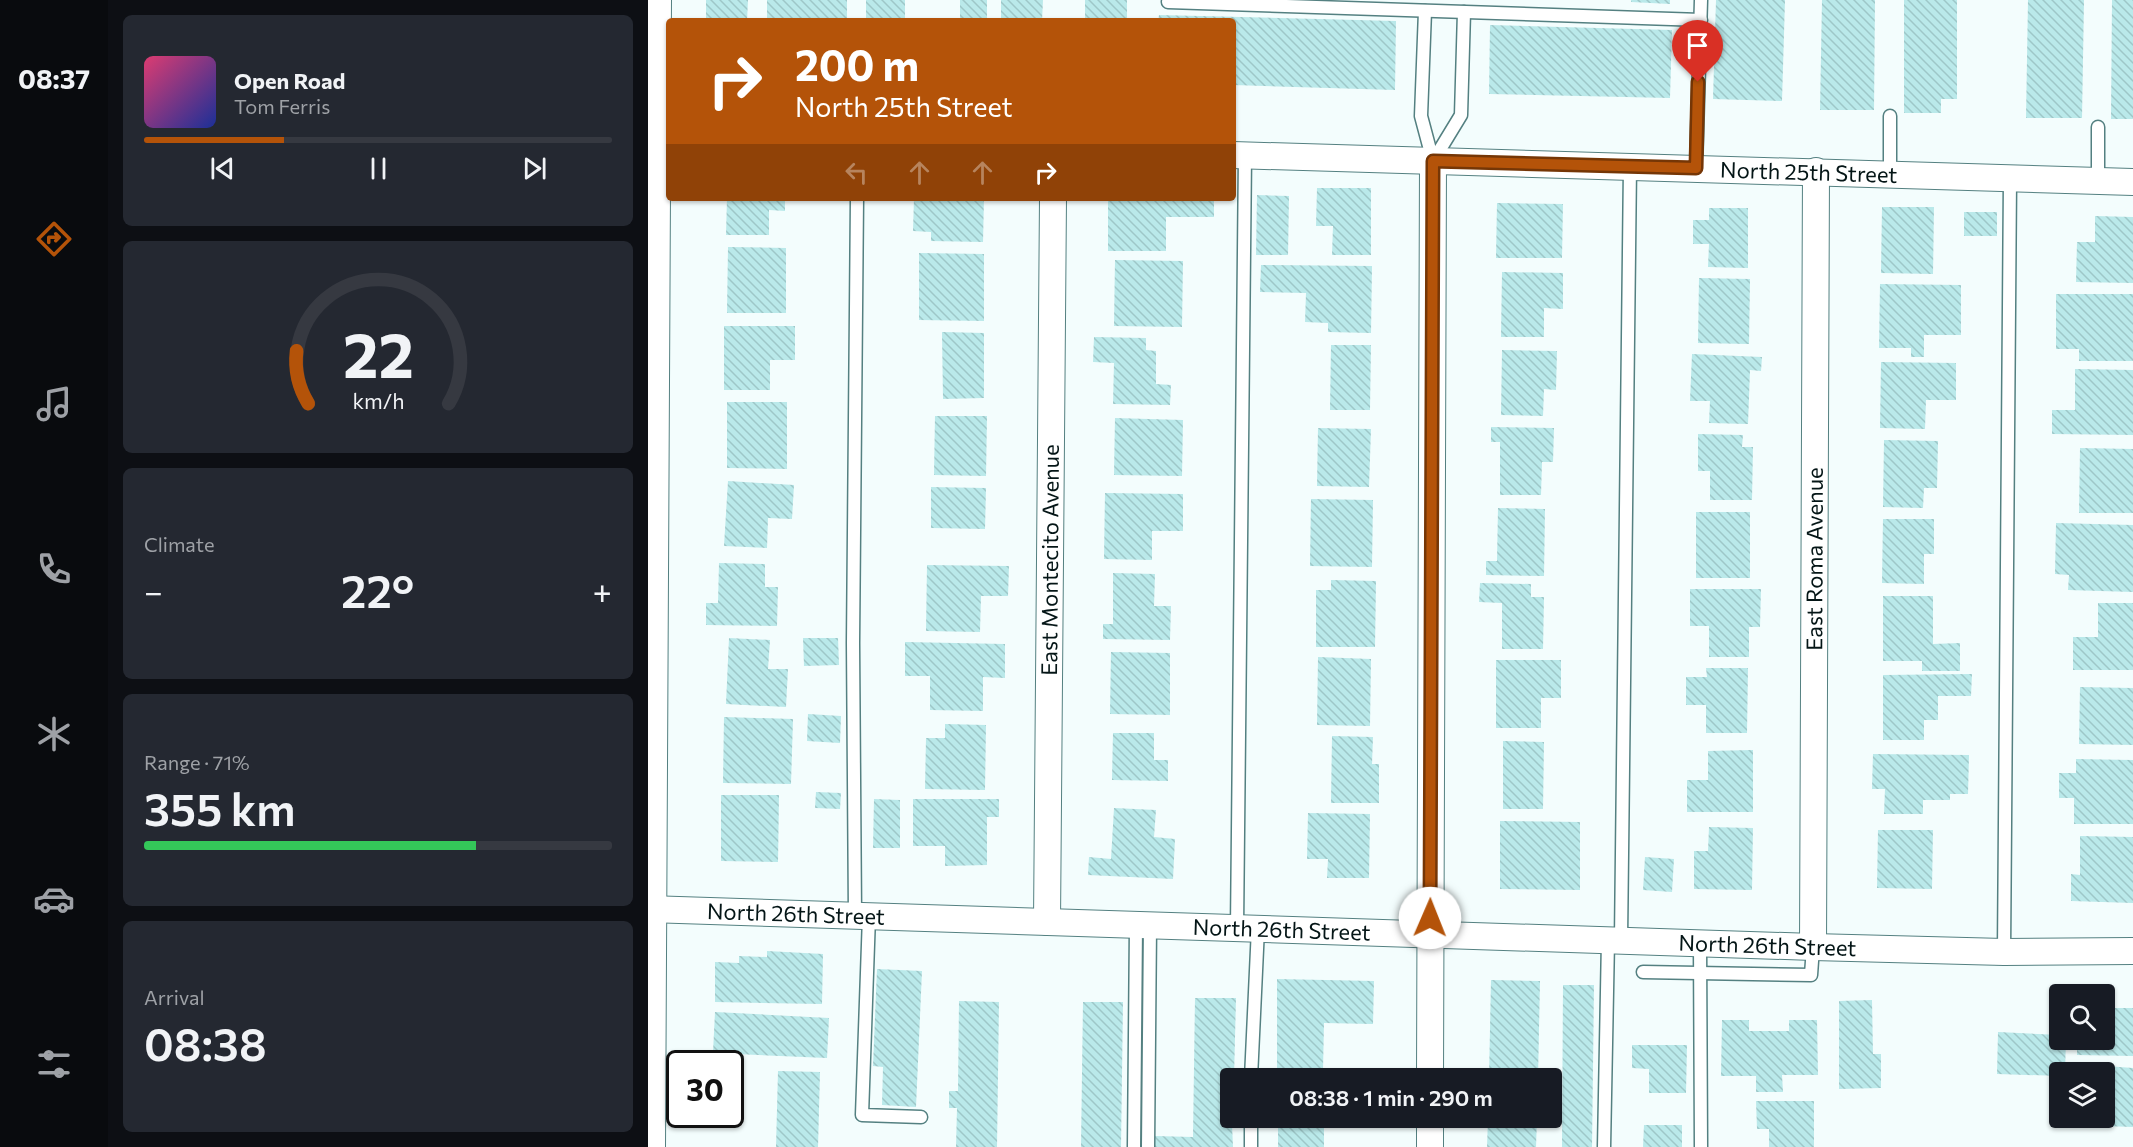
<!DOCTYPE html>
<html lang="en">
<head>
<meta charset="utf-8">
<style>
	:root { --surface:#171b24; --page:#242831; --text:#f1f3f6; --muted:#9ea1a6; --line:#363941; --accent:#b45309 }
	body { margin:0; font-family:Commissioner,sans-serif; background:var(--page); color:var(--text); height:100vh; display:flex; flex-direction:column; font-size:22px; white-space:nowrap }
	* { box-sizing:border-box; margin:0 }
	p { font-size:20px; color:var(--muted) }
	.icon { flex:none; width:33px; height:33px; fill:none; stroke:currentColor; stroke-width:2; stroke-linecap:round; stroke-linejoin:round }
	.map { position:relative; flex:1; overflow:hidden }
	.details { display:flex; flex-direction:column; gap:15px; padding:15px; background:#0d0f14; width:540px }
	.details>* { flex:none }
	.guide { position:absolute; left:18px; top:18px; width:570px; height:183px; border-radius:6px; box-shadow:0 2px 4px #0004; background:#b45309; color:#fff; overflow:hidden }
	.buttons { position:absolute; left:1401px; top:984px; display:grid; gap:12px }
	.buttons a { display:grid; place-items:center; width:66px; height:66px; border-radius:6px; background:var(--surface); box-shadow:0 2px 4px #0004; font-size:30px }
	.speed { position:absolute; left:18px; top:1050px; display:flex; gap:12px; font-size:30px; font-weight:700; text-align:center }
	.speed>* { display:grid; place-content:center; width:78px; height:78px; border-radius:50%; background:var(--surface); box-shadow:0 2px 4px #0004; line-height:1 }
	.speed .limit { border:3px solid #111; border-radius:9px; background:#fff; color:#111 }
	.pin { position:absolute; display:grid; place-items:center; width:51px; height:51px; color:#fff; margin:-62px -26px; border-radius:50% 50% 50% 0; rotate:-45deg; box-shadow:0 0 6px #0007 }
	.pin .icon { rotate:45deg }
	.me { position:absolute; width:66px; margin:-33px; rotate:1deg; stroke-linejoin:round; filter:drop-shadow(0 0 4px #0008) }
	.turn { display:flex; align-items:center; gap:21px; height:126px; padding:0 30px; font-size:27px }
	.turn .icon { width:78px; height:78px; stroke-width:2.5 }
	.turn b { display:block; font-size:42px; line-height:51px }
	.lanes { display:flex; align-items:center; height:57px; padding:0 30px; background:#0003; justify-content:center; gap:30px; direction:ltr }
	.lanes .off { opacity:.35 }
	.big { font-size:45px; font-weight:600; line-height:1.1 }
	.details .card { flex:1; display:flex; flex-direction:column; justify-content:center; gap:9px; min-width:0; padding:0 21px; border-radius:9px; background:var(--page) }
	.details .dial { align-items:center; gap:0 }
	.dial svg { height:156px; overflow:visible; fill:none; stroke:var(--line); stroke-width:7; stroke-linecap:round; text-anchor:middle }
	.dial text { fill:var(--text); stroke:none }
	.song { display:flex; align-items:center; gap:18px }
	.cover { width:72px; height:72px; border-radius:9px; background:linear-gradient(135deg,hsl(340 70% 55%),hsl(230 70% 35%)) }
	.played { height:6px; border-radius:3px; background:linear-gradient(90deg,var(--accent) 30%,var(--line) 30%) }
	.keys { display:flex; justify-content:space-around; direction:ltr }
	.heat { display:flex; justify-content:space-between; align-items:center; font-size:33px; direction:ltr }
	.charge { height:9px; border-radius:4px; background:linear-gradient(90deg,#34c759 71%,var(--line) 0) }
	.trip { position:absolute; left:572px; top:1068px; width:342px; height:60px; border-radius:6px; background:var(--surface); box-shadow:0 2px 4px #0004; font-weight:600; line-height:60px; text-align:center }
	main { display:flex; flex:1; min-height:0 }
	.tabs { display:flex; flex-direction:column; width:108px; justify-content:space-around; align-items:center; background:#090b0e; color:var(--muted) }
	.tabs .icon { width:42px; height:42px }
	.tabs .selected { color:var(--accent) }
	.tabs b { font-size:27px; color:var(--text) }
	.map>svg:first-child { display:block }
	.building { fill:url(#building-back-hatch) }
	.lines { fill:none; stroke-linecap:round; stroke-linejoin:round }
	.lane-casing { stroke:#548081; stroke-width:15 }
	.street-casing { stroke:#548081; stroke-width:28 }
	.lane { stroke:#fff; stroke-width:12 }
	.street { stroke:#fff; stroke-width:26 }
	.route-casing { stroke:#753606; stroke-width:15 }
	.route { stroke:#b45309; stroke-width:10 }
	.labels { text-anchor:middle; stroke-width:6; stroke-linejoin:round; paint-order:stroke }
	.street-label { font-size:22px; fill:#041516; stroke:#fff }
</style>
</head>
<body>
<main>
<nav class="tabs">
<b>08:37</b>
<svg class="icon selected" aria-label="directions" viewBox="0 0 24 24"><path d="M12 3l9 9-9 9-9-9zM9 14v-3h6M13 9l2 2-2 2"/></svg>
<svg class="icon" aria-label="music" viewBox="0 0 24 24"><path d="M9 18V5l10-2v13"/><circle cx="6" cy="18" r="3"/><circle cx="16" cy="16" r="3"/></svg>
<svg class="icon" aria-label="phone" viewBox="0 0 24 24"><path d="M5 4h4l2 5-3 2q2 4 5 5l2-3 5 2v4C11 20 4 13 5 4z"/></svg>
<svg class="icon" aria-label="climate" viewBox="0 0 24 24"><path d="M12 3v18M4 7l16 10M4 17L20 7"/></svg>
<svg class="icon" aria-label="car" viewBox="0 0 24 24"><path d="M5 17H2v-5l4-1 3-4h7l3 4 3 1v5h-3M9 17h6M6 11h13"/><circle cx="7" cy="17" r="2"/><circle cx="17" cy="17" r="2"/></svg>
<svg class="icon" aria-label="filters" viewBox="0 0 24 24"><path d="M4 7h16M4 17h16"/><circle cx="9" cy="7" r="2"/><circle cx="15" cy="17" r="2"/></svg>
</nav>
<section class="details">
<div class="card">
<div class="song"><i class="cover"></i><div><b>Open Road</b><p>Tom Ferris</p></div></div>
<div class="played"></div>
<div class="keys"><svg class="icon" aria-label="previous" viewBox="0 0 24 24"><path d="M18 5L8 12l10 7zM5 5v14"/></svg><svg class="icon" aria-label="pause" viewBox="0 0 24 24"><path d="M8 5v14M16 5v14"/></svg><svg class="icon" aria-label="next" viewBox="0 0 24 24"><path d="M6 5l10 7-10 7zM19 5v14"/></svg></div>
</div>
<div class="card dial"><svg viewBox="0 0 100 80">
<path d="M14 69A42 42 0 1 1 86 69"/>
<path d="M14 69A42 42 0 0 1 8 42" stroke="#b45309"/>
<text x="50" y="56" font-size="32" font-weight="700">22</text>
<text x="50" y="72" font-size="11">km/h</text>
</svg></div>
<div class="card"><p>Climate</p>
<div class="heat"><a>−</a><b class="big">22°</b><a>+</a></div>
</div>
<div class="card"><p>Range · 71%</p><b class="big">355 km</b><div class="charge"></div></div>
<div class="card"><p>Arrival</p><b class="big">08:38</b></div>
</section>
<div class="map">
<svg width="1485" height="1147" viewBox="0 0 1485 1147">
	<defs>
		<pattern id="building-back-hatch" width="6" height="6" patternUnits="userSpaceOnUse" patternTransform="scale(1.5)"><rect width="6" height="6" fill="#bae9ea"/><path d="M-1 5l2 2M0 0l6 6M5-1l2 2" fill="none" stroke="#9ec7c8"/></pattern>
	</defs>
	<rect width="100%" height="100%" fill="#f3fdfd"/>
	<g class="building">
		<polygon points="58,0 100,0 99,21 58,21"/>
		<rect x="119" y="0" width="80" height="21"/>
		<rect x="218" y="0" width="39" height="21"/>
		<rect x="312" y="0" width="27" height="21"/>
		<polygon points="353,0 395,0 394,21 353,21"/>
		<rect x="437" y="0" width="42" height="21"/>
		<polygon points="983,0 1022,0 1022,4 983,2"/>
		<polygon points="1068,0 1137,0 1134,101 1065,99"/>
		<polygon points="1174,0 1227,0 1226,110 1172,110"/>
		<polygon points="1256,0 1309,0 1309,99 1293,99 1293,113 1256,113"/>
		<polygon points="1380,0 1436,0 1434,118 1378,118"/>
		<polygon points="1464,0 1485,0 1485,119 1463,119"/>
		<polygon points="511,15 748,21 747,90 585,85 585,21 510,21"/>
		<polygon points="842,25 1024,30 1022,98 841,94"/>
		<polygon points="669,188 723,188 723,255 684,255 685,226 668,226"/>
		<polygon points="609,195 641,196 640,255 608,255"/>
		<polygon points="79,198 137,198 137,211 121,210 121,235 78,235"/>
		<polygon points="266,198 336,198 335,242 283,241 283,232 265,231"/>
		<polygon points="460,198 566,198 566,217 518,217 518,251 460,251"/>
		<polygon points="849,203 915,204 914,258 848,258"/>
		<polygon points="1234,207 1286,207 1285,274 1233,273"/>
		<polygon points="1061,208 1100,208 1100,268 1060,267 1061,244 1045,244 1045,220 1061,220"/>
		<rect x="1316" y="212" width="33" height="24"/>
		<polygon points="1447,216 1485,217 1485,283 1428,282 1429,242 1447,242"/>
		<polygon points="80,247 138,248 138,313 79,313"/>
		<polygon points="271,253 336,254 336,321 271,320"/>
		<polygon points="467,260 535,261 534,327 466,326"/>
		<polygon points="613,265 724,266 723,333 680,332 680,323 657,322 658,293 612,292"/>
		<polygon points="854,272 915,273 915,309 896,308 896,337 853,337"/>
		<polygon points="1051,278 1102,279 1101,344 1050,343"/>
		<polygon points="1232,284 1313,285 1313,335 1276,335 1276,357 1263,357 1263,348 1231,348"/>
		<polygon points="1408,294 1485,294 1485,361 1431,361 1431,349 1408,349"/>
		<polygon points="76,326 147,326 147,360 122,360 122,390 76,390"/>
		<polygon points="294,332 336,333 336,398 295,399"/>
		<polygon points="446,337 498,338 498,350 508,351 508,384 523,385 522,405 465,404 466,363 445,362"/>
		<polygon points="683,345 723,345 722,410 682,410"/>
		<polygon points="854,350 909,351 908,390 896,389 895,416 853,415"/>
		<polygon points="1044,354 1114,357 1113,371 1102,370 1100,424 1061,423 1062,401 1042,401"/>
		<polygon points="1233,362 1308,363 1308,400 1278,400 1277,429 1232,428"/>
		<polygon points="1427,369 1485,370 1485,435 1404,434 1404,410 1427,410"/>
		<polygon points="79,402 139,402 139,469 79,468"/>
		<polygon points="287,416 339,416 338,476 286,475"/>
		<polygon points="467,418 535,420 534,476 466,475"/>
		<polygon points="843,427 906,428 905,462 894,462 893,495 852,495 852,442 843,442"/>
		<polygon points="670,428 723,429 721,487 669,486"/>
		<polygon points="1050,434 1095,435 1094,447 1105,447 1104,500 1062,500 1062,471 1050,471"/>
		<polygon points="1236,440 1290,441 1289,488 1276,488 1275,508 1235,507"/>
		<polygon points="1432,448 1485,449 1485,513 1431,513"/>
		<polygon points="80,481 146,485 144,519 120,518 119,548 76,546"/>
		<polygon points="283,487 338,488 337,529 283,528"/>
		<polygon points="457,493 535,494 535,531 504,531 504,560 456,559"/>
		<polygon points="663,499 725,500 724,567 662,566"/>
		<polygon points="850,508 897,509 896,576 838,575 838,561 849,561"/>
		<rect x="1048" y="512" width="54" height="66"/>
		<polygon points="1235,519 1286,519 1286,554 1276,554 1276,584 1234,583"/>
		<polygon points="1408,523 1485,525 1485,592 1420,590 1421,575 1407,574"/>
		<polygon points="71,563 117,564 117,587 130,587 129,626 58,625 58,603 70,603"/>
		<polygon points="279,565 361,566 360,596 333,596 332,632 278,631"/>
		<polygon points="465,573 507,574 506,606 523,606 522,640 455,639 455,624 465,624"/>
		<polygon points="683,580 728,581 727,647 668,647 668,590 683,590"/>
		<polygon points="832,583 883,584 883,597 896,597 895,649 854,649 854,603 831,602"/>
		<polygon points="1042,589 1113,589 1112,627 1101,627 1101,657 1061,657 1061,626 1042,626"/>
		<polygon points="1235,596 1285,596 1285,644 1312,643 1312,671 1274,671 1274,661 1235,661"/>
		<polygon points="1450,603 1485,603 1485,670 1425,670 1425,637 1450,637"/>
		<polygon points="81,638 122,640 120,669 140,669 138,707 78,704"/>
		<polygon points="155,638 190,638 191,665 156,666"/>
		<polygon points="257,642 357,644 357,678 335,677 335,711 282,710 282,676 257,676"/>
		<polygon points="463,652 522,653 522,715 462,714"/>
		<polygon points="670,657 723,659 722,726 669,725"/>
		<polygon points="848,660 913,660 913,698 893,698 893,728 848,728"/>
		<polygon points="1058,668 1100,668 1099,733 1058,733 1058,705 1038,705 1038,677 1059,677"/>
		<polygon points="1324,674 1323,696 1290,696 1290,720 1276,720 1276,740 1235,740 1235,675"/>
		<polygon points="1432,687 1485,688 1485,745 1431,744"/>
		<polygon points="160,714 193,716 192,743 159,741"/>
		<polygon points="76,717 145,719 143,784 75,783"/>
		<polygon points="297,724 338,725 337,790 277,789 278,738 297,738"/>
		<polygon points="465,733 506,733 506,760 520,760 520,781 464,780"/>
		<polygon points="684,736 725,737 724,764 731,764 731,803 683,803"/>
		<polygon points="855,741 896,742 895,809 855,809"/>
		<polygon points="1105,750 1105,812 1039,812 1039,780 1060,780 1060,751"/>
		<polygon points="1225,754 1321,755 1320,794 1302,794 1302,800 1275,800 1275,814 1236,814 1237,789 1224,789"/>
		<polygon points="1428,759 1485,760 1485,824 1426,824 1426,798 1411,798 1411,773 1428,773"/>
		<polygon points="168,792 193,793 192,809 167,808"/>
		<polygon points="73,795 131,795 130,862 73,861"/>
		<polygon points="226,799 252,800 252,848 225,848"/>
		<polygon points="265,799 351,799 351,817 339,817 339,865 297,866 297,846 265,846"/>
		<polygon points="466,808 508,810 506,837 527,839 525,879 440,875 441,857 463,859"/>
		<polygon points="660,813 722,814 721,878 679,878 680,859 659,859"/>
		<polygon points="852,821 932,822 932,890 852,889"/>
		<polygon points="1061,827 1105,828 1104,890 1046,889 1046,851 1060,851"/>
		<polygon points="1230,830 1285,830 1284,889 1229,888"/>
		<polygon points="1432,836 1485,837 1485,903 1423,901 1423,874 1432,875"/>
		<polygon points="997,857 1026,859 1024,892 995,890"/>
		<polygon points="119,951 175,954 174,1004 67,1002 67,962 91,963 91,956 119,957"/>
		<polygon points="229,969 274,971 268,1107 234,1105 235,1067 225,1066"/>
		<polygon points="629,979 726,981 725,1024 676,1023 675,1070 629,1069"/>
		<polygon points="843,980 892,981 890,1078 841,1078"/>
		<polygon points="915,985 946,985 944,1147 914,1147"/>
		<polygon points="547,998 588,998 586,1078 582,1078 585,1147 506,1147 507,1136 545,1137"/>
		<polygon points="1224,1000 1225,1054 1233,1054 1233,1088 1191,1089 1191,1001"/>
		<polygon points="311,1001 351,1002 349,1147 308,1147 309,1108 301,1108 301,1091 310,1091"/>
		<polygon points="435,1002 475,1002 473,1147 433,1147"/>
		<polygon points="1456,1008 1485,1008 1485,1056 1429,1055 1429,1040 1456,1040"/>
		<polygon points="67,1012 181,1018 179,1058 65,1053"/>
		<polygon points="1074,1020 1101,1020 1101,1031 1141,1031 1141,1020 1169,1020 1170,1075 1134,1075 1135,1092 1108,1092 1108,1076 1073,1076"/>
		<polygon points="1350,1032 1412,1035 1412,1040 1418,1040 1417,1072 1412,1072 1412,1076 1349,1074"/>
		<polygon points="984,1045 1039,1045 1038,1093 1001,1093 1001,1069 984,1068"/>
		<polygon points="1458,1066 1485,1068 1485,1127 1455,1126"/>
		<polygon points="130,1071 172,1072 170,1147 128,1147"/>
		<polygon points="1108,1101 1166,1101 1166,1147 1121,1147 1121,1129 1109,1129"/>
		<polygon points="840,1118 889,1118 888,1147 839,1147"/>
		<polygon points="676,1119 676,1147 630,1147 630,1120"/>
		<polygon points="996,1125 1034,1125 1034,1147 995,1147"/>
	</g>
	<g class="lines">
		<defs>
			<g id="lane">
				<polyline points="520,2 1053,20"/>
				<polyline points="777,11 773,116 785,161"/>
				<polyline points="785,161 813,115 816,12"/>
				<polyline points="1048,168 1053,0"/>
				<polyline points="1242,174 1242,116"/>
				<polyline points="1450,181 1450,127"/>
				<polyline points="207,916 205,643 209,198"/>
				<polyline points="221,916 214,1115 273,1117"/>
				<polyline points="589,928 597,155"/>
				<polyline points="973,940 982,166"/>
				<polyline points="1052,943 1053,1147"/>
				<polyline points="1356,952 1362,179"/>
				<polyline points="995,972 1163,975 1165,947"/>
				<polyline points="603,1078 610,928"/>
				<polyline points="603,1118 603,1147"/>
				<polyline points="486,1147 488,925"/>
				<polyline points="500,1147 502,926"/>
				<polyline points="956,1147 960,940"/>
			</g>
			<g id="street">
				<path id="s1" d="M585 155 1485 182"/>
				<path id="s2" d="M0 909 1165 947 1356 952 1485 951"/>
				<path id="s3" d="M399 922 405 198"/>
				<path id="s4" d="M1165 947 1168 171"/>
				<polyline points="782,1078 785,161"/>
				<polyline points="4,1147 10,0"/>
				<polyline points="782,1147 782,1118"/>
			</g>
		</defs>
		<use href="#lane" class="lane-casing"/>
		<use href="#street" class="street-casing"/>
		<use href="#lane" class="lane"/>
		<use href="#street" class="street"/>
	</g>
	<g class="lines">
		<defs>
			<polyline id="route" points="782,918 785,161 1048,168 1050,82"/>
		</defs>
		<use href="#route" class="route-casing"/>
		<use href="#route" class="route"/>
	</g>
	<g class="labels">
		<g class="street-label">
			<text dy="8" stroke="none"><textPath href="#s1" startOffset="576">North 25th Street</textPath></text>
			<text dy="8" stroke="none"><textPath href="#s4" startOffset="388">East Roma Avenue</textPath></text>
			<text dy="8" stroke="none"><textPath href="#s3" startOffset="362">East Montecito Avenue</textPath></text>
			<text dy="8" stroke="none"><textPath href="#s2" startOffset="148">North 26th Street</textPath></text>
			<text dy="8" stroke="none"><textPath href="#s2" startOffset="634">North 26th Street</textPath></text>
			<text dy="8" stroke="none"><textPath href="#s2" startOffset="1120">North 26th Street</textPath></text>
		</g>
	</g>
</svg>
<div class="buttons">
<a><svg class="icon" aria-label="search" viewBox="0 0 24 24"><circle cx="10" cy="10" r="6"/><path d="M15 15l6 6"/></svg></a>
<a><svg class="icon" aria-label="layers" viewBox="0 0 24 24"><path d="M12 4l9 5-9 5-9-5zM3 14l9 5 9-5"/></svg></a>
</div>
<div class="speed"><div class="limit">30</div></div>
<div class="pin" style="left:1050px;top:82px;background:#d93025"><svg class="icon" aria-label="arrive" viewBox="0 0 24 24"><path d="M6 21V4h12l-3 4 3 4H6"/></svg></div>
<svg class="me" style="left:782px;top:918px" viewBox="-20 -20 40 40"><circle r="19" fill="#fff"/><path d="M0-13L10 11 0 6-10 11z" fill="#b45309"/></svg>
<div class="trip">08:38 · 1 min · 290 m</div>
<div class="guide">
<div class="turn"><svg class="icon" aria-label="right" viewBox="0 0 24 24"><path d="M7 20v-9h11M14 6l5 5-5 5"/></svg><div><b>200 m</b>North 25th Street</div></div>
<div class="lanes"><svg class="icon off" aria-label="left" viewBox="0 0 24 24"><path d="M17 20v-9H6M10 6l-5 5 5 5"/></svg><svg class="icon off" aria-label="ahead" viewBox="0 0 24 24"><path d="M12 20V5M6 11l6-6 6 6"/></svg><svg class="icon off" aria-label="ahead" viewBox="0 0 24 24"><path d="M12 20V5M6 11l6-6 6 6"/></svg><svg class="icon" aria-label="right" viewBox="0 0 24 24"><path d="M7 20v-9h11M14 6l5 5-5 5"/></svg></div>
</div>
</div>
</main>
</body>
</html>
